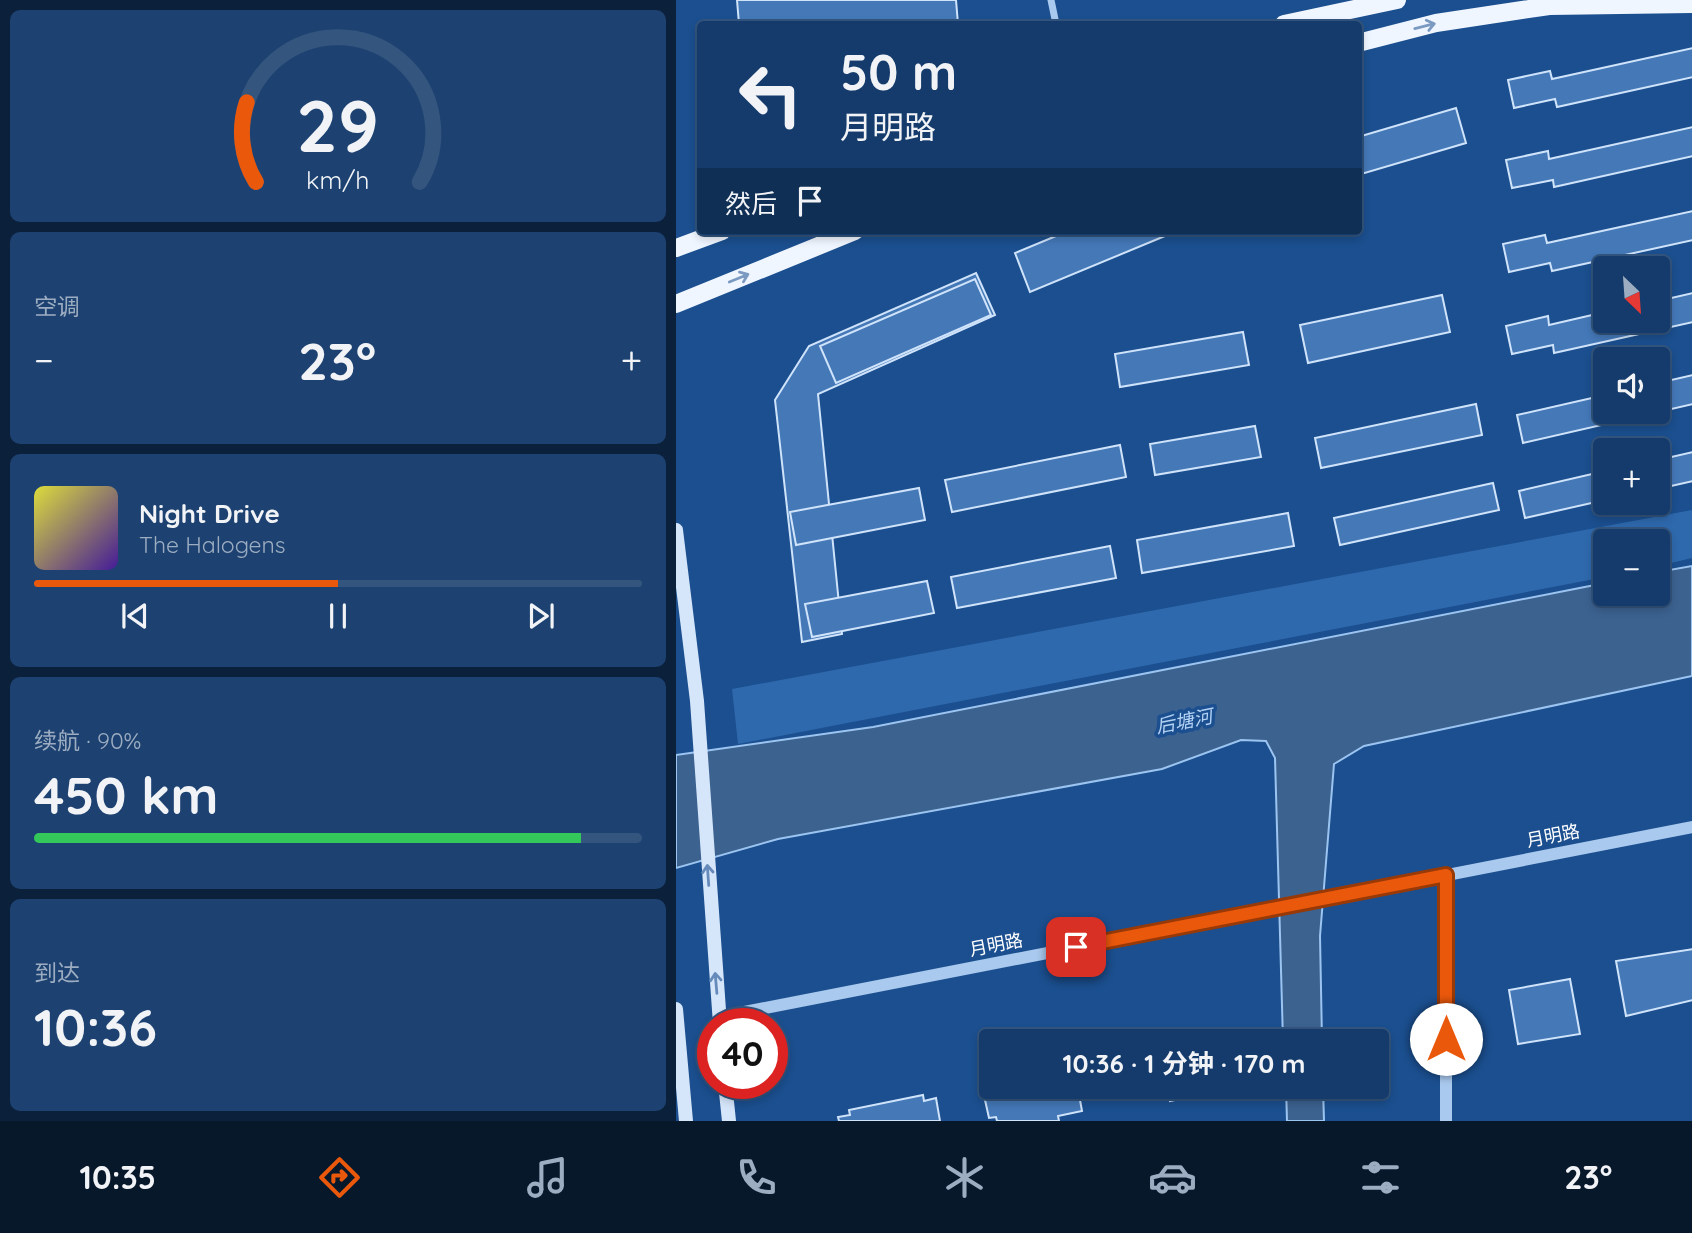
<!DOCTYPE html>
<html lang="zh">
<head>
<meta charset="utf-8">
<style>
	:root { --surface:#143b6b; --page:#1d4271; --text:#f1f3f6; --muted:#9dadc1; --line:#33557e; --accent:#ea580c }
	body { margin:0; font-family:Quicksand,"Noto Sans SC",sans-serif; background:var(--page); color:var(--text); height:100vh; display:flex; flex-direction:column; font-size:26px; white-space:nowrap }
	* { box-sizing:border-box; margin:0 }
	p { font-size:23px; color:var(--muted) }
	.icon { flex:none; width:38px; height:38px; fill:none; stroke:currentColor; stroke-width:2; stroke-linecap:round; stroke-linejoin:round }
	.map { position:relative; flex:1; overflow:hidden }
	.drawer { display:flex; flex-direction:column; gap:10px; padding:10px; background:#0b203b; width:676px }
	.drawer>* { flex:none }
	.guide { position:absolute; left:21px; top:21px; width:665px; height:214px; border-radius:7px; box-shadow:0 4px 10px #0003,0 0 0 2px var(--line); background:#143b6b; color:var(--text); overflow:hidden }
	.needle { width:46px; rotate:155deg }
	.fabs { position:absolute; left:917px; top:256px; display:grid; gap:14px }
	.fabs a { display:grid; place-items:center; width:77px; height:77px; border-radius:7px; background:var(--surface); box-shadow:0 4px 10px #0003,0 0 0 2px var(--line); font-size:35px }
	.speed { position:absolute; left:21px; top:1008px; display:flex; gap:14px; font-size:35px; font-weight:700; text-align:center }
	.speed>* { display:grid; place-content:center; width:91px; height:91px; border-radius:50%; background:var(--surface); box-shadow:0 4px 10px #0003,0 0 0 2px var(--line); line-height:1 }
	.speed .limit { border:10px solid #d22; background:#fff; color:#111 }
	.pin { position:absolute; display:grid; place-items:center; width:60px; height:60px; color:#fff; margin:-30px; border-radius:14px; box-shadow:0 4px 10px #0006 }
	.me { position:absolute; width:77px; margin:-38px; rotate:0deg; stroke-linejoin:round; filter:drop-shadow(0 0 5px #0008) }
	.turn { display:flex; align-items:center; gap:24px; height:147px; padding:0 28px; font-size:32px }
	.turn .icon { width:91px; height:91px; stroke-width:2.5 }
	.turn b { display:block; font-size:49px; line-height:60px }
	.then { display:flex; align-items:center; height:66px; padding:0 28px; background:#0003; gap:14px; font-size:26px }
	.big { font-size:52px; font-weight:700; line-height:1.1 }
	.drawer .card { flex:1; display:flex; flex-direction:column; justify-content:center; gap:10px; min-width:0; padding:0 24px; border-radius:10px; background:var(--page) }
	.drawer .dial { align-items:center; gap:0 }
	.dial svg { height:182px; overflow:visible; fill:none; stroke:var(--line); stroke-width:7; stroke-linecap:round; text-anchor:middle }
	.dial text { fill:var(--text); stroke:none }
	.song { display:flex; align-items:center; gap:21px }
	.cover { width:84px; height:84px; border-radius:10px; background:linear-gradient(135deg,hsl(60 70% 55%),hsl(260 70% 35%)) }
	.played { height:7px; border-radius:4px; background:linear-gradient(90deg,var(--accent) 50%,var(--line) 50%) }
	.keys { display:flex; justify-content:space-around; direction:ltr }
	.heat { display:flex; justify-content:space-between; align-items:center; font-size:38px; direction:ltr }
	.charge { height:10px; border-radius:5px; background:linear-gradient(90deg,#34c759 90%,var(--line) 0) }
	.trip { position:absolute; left:303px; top:1029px; width:410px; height:70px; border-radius:7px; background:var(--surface); box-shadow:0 4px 10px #0003,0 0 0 2px var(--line); font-weight:700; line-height:70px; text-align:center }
	.menu { display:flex; height:112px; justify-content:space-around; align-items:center; background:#08182b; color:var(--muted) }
	.menu .icon { width:49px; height:49px }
	.menu .current { color:var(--accent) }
	.menu b { font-size:32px; color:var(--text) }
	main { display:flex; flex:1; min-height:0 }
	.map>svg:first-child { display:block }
	.green { fill:#2e69ad }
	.water { fill:#3c6290; stroke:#9cc4f0; stroke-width:2 }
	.building { fill:#4478b7; stroke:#cfe3fa; stroke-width:2 }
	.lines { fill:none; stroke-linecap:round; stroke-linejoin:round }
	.minor { stroke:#a9c9ee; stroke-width:7 }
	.tertiary { stroke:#a9c9ee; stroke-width:12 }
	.secondary { stroke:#d6e6fa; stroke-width:14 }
	.primary { stroke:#f0f6ff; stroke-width:18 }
	.oneway { stroke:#7b9ac1 }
	.oneway2 { stroke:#668bba }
	.route-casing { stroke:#983908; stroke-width:18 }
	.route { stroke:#ea580c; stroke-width:12 }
	.labels { text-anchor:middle; stroke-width:7; stroke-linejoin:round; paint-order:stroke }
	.street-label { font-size:18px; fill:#fff; stroke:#1b4f8f }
	.water-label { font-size:19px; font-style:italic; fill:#b5d3f5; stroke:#1b4f8f }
</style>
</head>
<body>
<main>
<section class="drawer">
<div class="card dial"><svg viewBox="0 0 100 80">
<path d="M14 69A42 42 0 1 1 86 69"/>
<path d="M14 69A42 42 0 0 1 10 34" stroke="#ea580c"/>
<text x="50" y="56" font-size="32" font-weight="700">29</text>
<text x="50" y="72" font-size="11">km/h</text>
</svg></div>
<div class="card"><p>空调</p>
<div class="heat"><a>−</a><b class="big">23°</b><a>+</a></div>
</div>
<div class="card">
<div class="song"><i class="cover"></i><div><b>Night Drive</b><p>The Halogens</p></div></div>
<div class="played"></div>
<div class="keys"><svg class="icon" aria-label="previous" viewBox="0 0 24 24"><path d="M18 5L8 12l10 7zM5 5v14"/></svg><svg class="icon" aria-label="pause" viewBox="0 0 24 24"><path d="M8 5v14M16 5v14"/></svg><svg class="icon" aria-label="next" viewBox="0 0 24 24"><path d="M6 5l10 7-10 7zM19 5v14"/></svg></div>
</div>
<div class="card"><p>续航 · 90%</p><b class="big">450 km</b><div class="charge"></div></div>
<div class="card"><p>到达</p><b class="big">10:36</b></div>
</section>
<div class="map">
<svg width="1017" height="1121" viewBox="0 0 1017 1121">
	<rect width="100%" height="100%" fill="#1b4f8f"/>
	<polygon class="green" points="1016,510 1016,558 982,566 982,541 929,541 929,577 62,744 56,689"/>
	<g class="water">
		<polygon points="1016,566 1016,676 688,746 658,764 644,936 646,1041 607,1041 599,758 590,741 565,740 486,769 102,839 0,868 0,755 197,727 929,583 929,593 982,593 982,572"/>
		<polygon points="610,1087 647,1087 648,1121 611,1121"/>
	</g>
	<g class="building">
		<polygon points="61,0 280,0 282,24 63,24"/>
		<polygon points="1017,48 1017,77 881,107 879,99 838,108 832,80 874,71 876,79"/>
		<polygon points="780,108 790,143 682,175 682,137"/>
		<polygon points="1017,127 1017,156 878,187 877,180 836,188 830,160 872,151 873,159"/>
		<polygon points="1017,211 1017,240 876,271 874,263 833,272 827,244 869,235 871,243"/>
		<polygon points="392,231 501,231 354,292 339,253"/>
		<polygon points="300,273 319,315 142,394 166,634 126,642 99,400 133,346"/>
		<polygon points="299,279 315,315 160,383 144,346"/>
		<polygon points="1017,293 1017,322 878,353 877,345 836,354 830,326 872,316 873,325 929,312 929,320 982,320 982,301"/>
		<polygon points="766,295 774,332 632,363 624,325"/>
		<polygon points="567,332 573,365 444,387 439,354"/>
		<polygon points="1017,375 1017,404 847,443 841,415 929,395 929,411 982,411 982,383"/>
		<polygon points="800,404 806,435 645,468 639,438"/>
		<polygon points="579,426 585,457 479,475 474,444"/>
		<polygon points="444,445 450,477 276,512 269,480"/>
		<polygon points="1017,452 1017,481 982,489 982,460"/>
		<polygon points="929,471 929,500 849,518 843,491"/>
		<polygon points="817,483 823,510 664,545 658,518"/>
		<polygon points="243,488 249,520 120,545 114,512"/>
		<polygon points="612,513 618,546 466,573 461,540"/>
		<polygon points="434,546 440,578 281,608 275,577"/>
		<polygon points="251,581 258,613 136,637 129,604"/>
		<polygon points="1017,949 1017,1000 950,1016 940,961"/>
		<polygon points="894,979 904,1034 842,1044 833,990"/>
		<polygon points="320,1087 409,1087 411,1099 404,1100 406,1111 382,1116 383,1121 321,1121 320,1117 313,1118 307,1091"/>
		<polygon points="459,1087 546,1087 531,1090 532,1093 494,1101 493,1095 469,1099 467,1089 460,1090"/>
		<polygon points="247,1095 248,1101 260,1098 264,1121 163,1121 162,1117 174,1115 173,1110"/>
	</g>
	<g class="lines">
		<polyline class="minor" points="375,0 380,24"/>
		<g class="tertiary">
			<polyline points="43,1017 1017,827"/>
			<polyline points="770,1121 770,875"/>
		</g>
		<g class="secondary">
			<polyline points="0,530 21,701 44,1024"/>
			<polyline points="0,1009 10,1121"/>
			<polyline points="49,1083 53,1121"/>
		</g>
		<g class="primary">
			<polyline points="608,24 721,0"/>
			<polyline points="682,43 760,23 873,6 1017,4"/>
			<polyline points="0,248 46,231"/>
			<polyline points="0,304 179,231"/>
		</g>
	</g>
	<defs><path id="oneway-shaft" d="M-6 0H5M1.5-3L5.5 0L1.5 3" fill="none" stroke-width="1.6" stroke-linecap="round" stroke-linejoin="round" transform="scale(1.75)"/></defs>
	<g class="oneway">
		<use href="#oneway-shaft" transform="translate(749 26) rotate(-14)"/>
		<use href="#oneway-shaft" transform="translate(63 278) rotate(-22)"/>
	</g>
	<g class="oneway2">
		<use href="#oneway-shaft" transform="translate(32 875) rotate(-94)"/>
		<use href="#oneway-shaft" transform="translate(40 983) rotate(-95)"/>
	</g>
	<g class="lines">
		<defs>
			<polyline id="route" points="400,947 770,875 770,1039"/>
		</defs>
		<use href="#route" class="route-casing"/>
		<use href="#route" class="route"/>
	</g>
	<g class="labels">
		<g class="street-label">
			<text transform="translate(877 836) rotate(-11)" y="6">月明路</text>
			<text transform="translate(320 945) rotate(-11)" y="6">月明路</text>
		</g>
		<g class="water-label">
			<text transform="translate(508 721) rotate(-11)" y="7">后塘河</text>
		</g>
	</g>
</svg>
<div class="fabs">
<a><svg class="needle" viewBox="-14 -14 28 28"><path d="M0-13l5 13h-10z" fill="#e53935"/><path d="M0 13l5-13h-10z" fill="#9dadc1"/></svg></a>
<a><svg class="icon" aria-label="sound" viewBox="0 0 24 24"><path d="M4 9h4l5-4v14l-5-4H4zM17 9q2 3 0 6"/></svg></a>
<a>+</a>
<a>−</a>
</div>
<div class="speed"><div class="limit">40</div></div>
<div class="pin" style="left:400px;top:947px;background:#d93025"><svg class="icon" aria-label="arrive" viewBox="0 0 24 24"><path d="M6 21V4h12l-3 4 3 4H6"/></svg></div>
<svg class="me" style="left:770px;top:1039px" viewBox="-20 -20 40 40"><circle r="19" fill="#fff"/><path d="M0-13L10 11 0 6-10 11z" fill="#ea580c"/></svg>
<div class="trip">10:36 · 1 分钟 · 170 m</div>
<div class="guide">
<div class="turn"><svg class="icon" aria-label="left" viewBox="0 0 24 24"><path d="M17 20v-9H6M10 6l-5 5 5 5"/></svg><div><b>50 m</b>月明路</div></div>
<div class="then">然后<svg class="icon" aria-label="arrive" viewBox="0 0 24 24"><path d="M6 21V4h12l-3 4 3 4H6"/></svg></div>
</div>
</div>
</main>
<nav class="menu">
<b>10:35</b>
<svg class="icon current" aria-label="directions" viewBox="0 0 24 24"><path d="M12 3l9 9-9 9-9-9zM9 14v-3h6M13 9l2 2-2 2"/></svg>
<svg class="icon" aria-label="music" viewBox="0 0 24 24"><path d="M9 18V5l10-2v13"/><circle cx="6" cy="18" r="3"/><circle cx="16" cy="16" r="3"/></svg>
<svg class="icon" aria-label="phone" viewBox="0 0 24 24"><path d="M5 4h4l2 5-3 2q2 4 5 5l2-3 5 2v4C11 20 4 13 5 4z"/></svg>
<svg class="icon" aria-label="climate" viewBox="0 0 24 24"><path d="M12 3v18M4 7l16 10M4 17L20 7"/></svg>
<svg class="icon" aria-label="car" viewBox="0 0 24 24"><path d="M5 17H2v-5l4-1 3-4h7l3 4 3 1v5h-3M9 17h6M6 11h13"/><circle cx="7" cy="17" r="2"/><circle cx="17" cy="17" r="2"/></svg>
<svg class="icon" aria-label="filters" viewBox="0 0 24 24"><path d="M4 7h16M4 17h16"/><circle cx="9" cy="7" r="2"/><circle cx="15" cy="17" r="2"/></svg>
<b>23°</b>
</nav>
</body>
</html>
